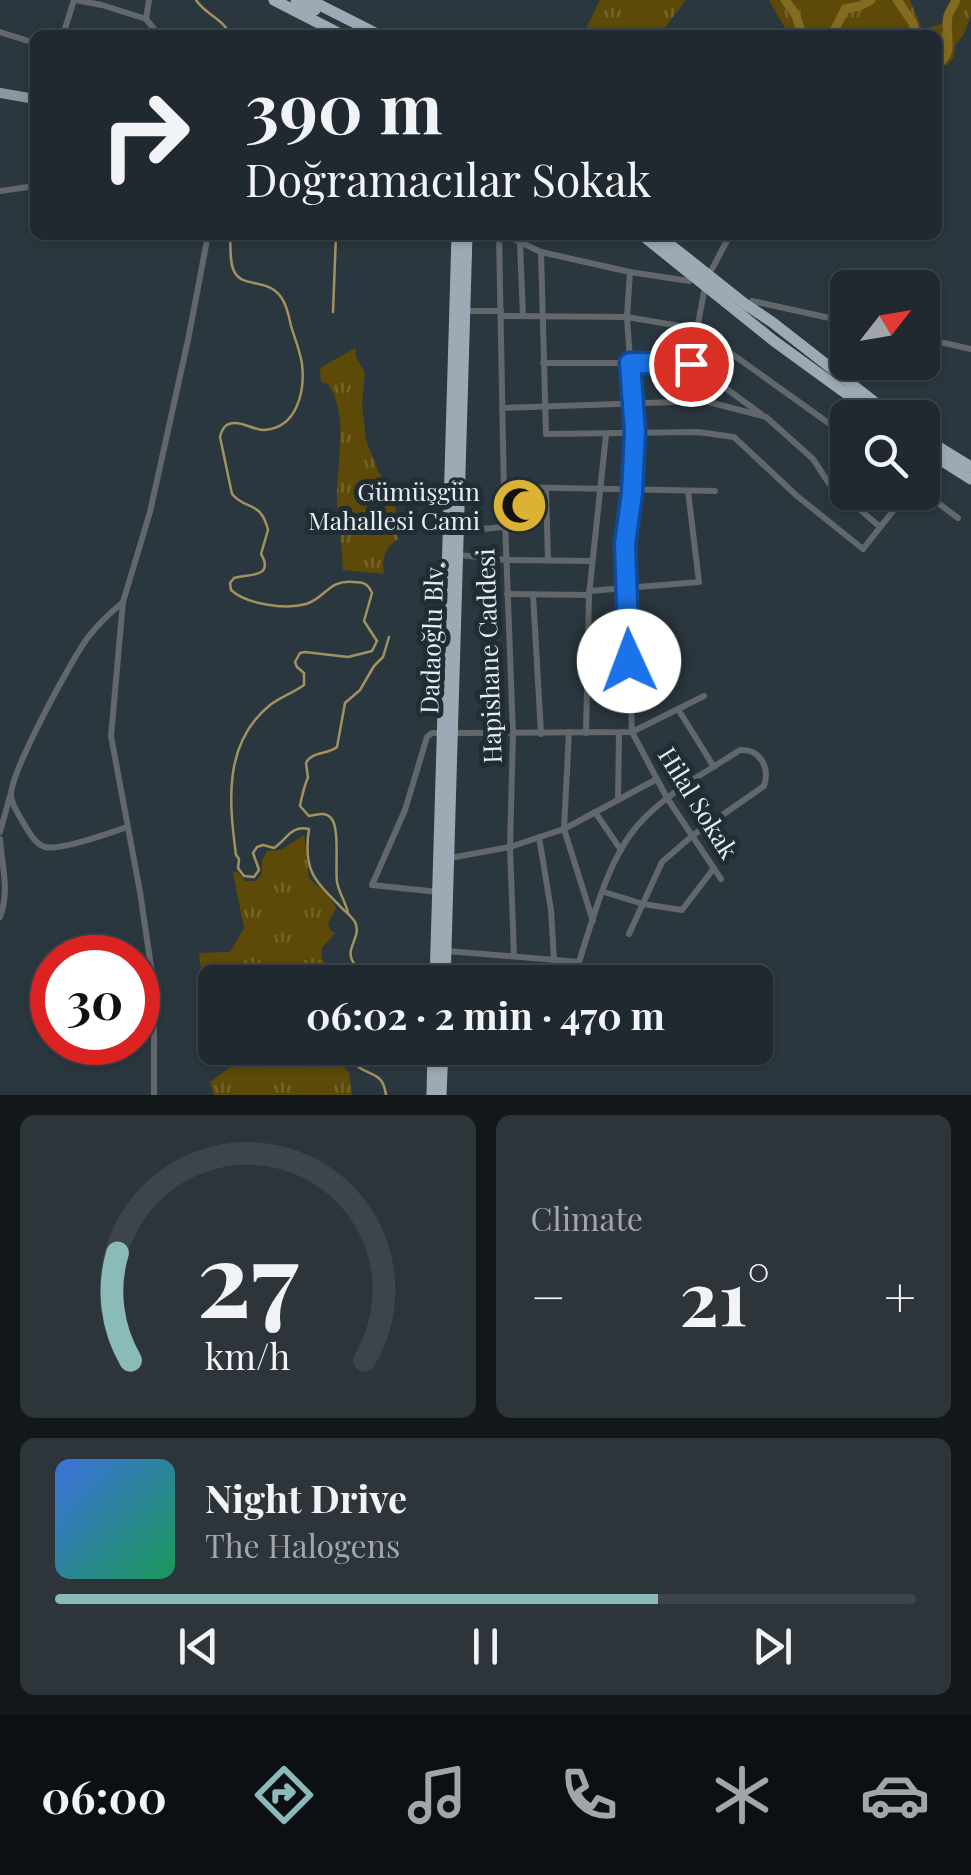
<!DOCTYPE html>
<html lang="en">
<head>
<meta charset="utf-8">
<style>
	:root { --surface:#20292f; --page:#2d353b; --text:#f1f3f6; --muted:#a2a6aa; --line:#3d454b; --accent:#8bbbb9 }
	body { margin:0; font-family:"Playfair Display",serif; background:var(--page); color:var(--text); height:100vh; display:flex; flex-direction:column; font-size:38px; white-space:nowrap }
	* { box-sizing:border-box; margin:0 }
	p { font-size:32px; color:var(--muted) }
	.icon { flex:none; width:55px; height:55px; fill:none; stroke:currentColor; stroke-width:2; stroke-linecap:round; stroke-linejoin:round }
	.map { position:relative; height:1095px; overflow:hidden }
	.drawer { display:flex; flex-direction:column; gap:20px; padding:20px; background:#12171a; flex:1 }
	.drawer>* { flex:none }
	.hud { position:absolute; left:30px; top:30px; width:912px; height:210px; border-radius:15px; box-shadow:0 2px 8px #0004,0 0 0 2px var(--line); background:#20292f; color:var(--text); overflow:hidden }
	.needle { width:65px; rotate:59deg }
	.controls { position:absolute; left:830px; top:270px; display:grid; gap:20px }
	.controls a { display:grid; place-items:center; width:110px; height:110px; border-radius:15px; background:var(--surface); box-shadow:0 2px 8px #0004,0 0 0 2px var(--line); font-size:50px }
	.speed { position:absolute; left:30px; top:935px; display:flex; gap:20px; font-size:50px; font-weight:700; text-align:center }
	.speed>* { display:grid; place-content:center; width:130px; height:130px; border-radius:50%; background:var(--surface); box-shadow:0 2px 8px #0004,0 0 0 2px var(--line); line-height:1 }
	.speed .limit { border:15px solid #d22; background:#fff; color:#111 }
	.pin { position:absolute; display:grid; place-items:center; width:85px; height:85px; color:#fff; margin:-42px; border:5px solid #fff; border-radius:50%; box-shadow:0 2px 10px #0007 }
	.me { position:absolute; width:110px; margin:-55px; rotate:358deg; stroke-linejoin:round; filter:drop-shadow(0 0 8px #0008) }
	.turn { display:flex; align-items:center; gap:35px; height:210px; padding:0 50px; font-size:45px }
	.turn .icon { width:130px; height:130px; stroke-width:2.5 }
	.turn b { display:block; font-size:70px; line-height:85px }
	.big { font-size:75px; font-weight:700; line-height:1.1 }
	.drawer .tile { flex:1; display:flex; flex-direction:column; justify-content:center; gap:15px; min-width:0; padding:0 35px; border-radius:15px; background:var(--page) }
	.drawer .dial { align-items:center; gap:0 }
	.dial svg { height:260px; overflow:visible; fill:none; stroke:var(--line); stroke-width:7; stroke-linecap:round; text-anchor:middle }
	.dial text { fill:var(--text); stroke:none }
	.song { display:flex; align-items:center; gap:30px }
	.cover { width:120px; height:120px; border-radius:15px; background:linear-gradient(135deg,hsl(220 70% 55%),hsl(150 70% 35%)) }
	.played { height:10px; border-radius:5px; background:linear-gradient(90deg,var(--accent) 70%,var(--line) 70%) }
	.keys { display:flex; justify-content:space-around; direction:ltr }
	.heat { display:flex; justify-content:space-between; align-items:center; font-size:55px; direction:ltr }
	.drawer .tiles { flex:1; display:grid; gap:20px; grid-template-columns:1fr 1fr }
	.tile:last-child { grid-column:span 2 }
	.trip { position:absolute; left:198px; top:965px; width:575px; height:100px; border-radius:15px; background:var(--surface); box-shadow:0 2px 8px #0004,0 0 0 2px var(--line); font-weight:700; line-height:100px; text-align:center }
	.dock { display:flex; height:160px; justify-content:space-around; align-items:center; background:#0d1013; color:var(--muted) }
	.dock .icon { width:70px; height:70px }
	.dock .on { color:var(--accent) }
	.dock b { font-size:45px; color:var(--text) }
	.map>svg:first-child { display:block }
	.grass { fill:url(#grass-tufts) }
	.lines { fill:none; stroke-linecap:round; stroke-linejoin:round }
	.stream { stroke:#a19260; stroke-width:2.5 }
	.river { stroke:#846b22; stroke-width:9 }
	.minor { stroke:#61676b; stroke-width:6 }
	.major { stroke:#8b979f; stroke-width:10 }
	.highway { stroke:#9baab4; stroke-width:11 }
	.route-casing { stroke:#114b97; stroke-width:25 }
	.route { stroke:#1a73e8; stroke-width:18 }
	.labels { text-anchor:middle; stroke-width:10; stroke-linejoin:round; paint-order:stroke }
	.poi-label { font-size:25px; fill:#e5edf2; stroke:#212d35; text-anchor:end }
	.street-label { font-size:25px; fill:#e5edf2; stroke:#212d35 }
</style>
</head>
<body>
<div class="map">
<svg width="971" height="1095" viewBox="0 0 971 1095">
	<defs>
		<pattern id="grass-tufts" width="24" height="20" patternUnits="userSpaceOnUse" patternTransform="scale(2.5)"><rect width="24" height="20" fill="#5d4908"/><path d="M3 7l-1-3M5 7V3M7 7l1-3M15 17l-1-3M17 17v-4M19 17l1-3" fill="none" stroke="#74642c"/></pattern>
	</defs>
	<rect width="100%" height="100%" fill="#2b373f"/>
	<g class="grass">
		<polygon points="600,0 686,0 659,35 583,35"/>
		<polygon points="769,0 910,0 922,29 942,24 943,17 951,0 971,0 971,16 963,36 955,45 954,57 947,65 938,68 938,35 789,35"/>
		<path d="M355 348 356 357 365 373 362 403 366 440 378 471 395 503 398 539C385 548 381 559 384 574L343 570C342 546 339 523 337 499 336 463 350 416 328 384L321 382 320 368Z"/>
		<polygon points="304,835 309,878 330,897 336,908 328,923 330,930 335,933 322,948 322,959 328,966 346,965 364,982 219,982 218,980 203,985 199,953 230,952 244,928 233,873 237,871 245,881 256,881 262,874 262,861 267,851 281,850"/>
		<polygon points="247,1048 332,1048 336,1059 349,1072 352,1095 214,1095 210,1082 244,1057"/>
	</g>
	<g class="lines">
		<g class="stream">
			<path d="M196 0C205 14 223 19 231 35"/>
			<path d="M230 235C231 246 229 264 235 273 244 288 268 278 281 297 287 305 289 316 291 326 295 339 300 351 302 364 305 390 298 428 264 430 254 430 245 423 235 423 225 423 222 429 220 437L232 494C246 511 261 500 268 530L261 554C275 578 248 574 234 578L230 583 231 590C246 604 285 610 306 604 326 598 328 579 354 582 364 582 368 584 372 593L364 621 377 641 372 651 348 657 305 652 300 653 295 662 297 667 304 673V685C293 693 280 697 270 705 223 743 229 802 236 855L239 859 238 868 244 876 254 877 259 870 253 853 257 847 263 845 274 848C287 839 291 825 309 829 303 869 313 879 339 905 343 910 352 916 355 922 362 936 346 947 352 960 358 974 373 967 381 982"/>
			<polyline points="333,312 336,235"/>
			<path d="M348 913C346 903 339 893 337 882 335 869 340 827 331 818 325 811 317 815 309 816L300 806C301 800 305 783 308 778L306 763C312 751 327 755 337 747L345 703 360 690 374 666 383 657 389 637"/>
			<path d="M349 1048 356 1065C370 1077 383 1071 386 1095"/>
		</g>
		<g class="river">
			<polyline points="785,0 796,15 802,35"/>
			<polyline points="897,0 913,23 916,35"/>
			<polyline points="832,35 845,9 860,6 871,0"/>
			<path d="M938 64C956 51 944 35 948 16 950 10 954 5 956 0"/>
		</g>
		<g class="minor">
			<polyline points="75,0 102,5 146,19 159,35"/>
			<polyline points="146,19 149,0"/>
			<polyline points="0,32 35,43"/>
			<polyline points="63,35 74,0"/>
			<polyline points="0,191 35,186"/>
			<polyline points="499,235 504,494 513,734 510,847 514,956"/>
			<polyline points="505,235 541,252 630,272 689,281"/>
			<polyline points="520,242 523,316"/>
			<polyline points="541,252 546,434 698,432 734,437 797,496 863,549 908,492"/>
			<polyline points="712,269 730,235"/>
			<polyline points="630,272 627,317 635,432 632,493 625,544 632,732 667,798 721,879"/>
			<polyline points="752,301 848,322"/>
			<polyline points="466,311 501,311"/>
			<polyline points="502,316 627,317 697,329 848,437"/>
			<polyline points="697,329 704,292"/>
			<polyline points="922,338 971,349"/>
			<polyline points="543,363 691,363 761,414"/>
			<polyline points="502,408 705,401 766,417 813,459 836,494 857,507 880,527"/>
			<polyline points="922,474 936,457"/>
			<polyline points="504,487 715,491"/>
			<polyline points="546,488 548,560"/>
			<polyline points="922,491 958,518"/>
			<polyline points="458,531 505,527"/>
			<polyline points="459,555 506,560 592,561"/>
			<polyline points="589,591 699,582 688,491"/>
			<polyline points="507,594 589,595"/>
			<polyline points="533,594 541,734"/>
			<path d="M122 603C110 613 99 623 89 636 73 656 9 775 11 796 12 806 20 816 24 824 29 832 35 844 45 847 61 851 110 833 127 827"/>
			<polyline points="678,709 714,767"/>
			<polyline points="569,732 564,829 593,921"/>
			<polyline points="453,733 632,732 704,696"/>
			<polyline points="586,733 589,595 606,435"/>
			<polyline points="618,800 619,734"/>
			<polyline points="595,812 621,850"/>
			<polyline points="0,832 10,796"/>
			<polyline points="539,837 551,910 554,961"/>
			<path d="M0 839C2 867 10 890 0 917"/>
			<polyline points="450,858 510,847 564,829 657,779"/>
			<polyline points="438,892 372,885 405,810 427,737 432,733 441,733"/>
			<polyline points="604,892 643,904 682,910 714,868"/>
			<path d="M447 951 579 962C593 919 608 859 638 825 666 793 705 773 740 750 761 749 770 768 764 786L692 836 662 862 629 934"/>
			<polyline points="154,1095 154,987 140,892 111,736 123,602 150,512 188,340 208,235"/>
		</g>
		<polyline class="major" points="0,93 35,99"/>
		<g class="highway">
			<polyline points="274,0 342,35"/>
			<polyline points="296,0 315,10"/>
			<polyline points="310,0 379,35"/>
			<polyline points="642,235 774,341 880,418"/>
			<polyline points="658,235 745,304 772,322 895,418"/>
			<polyline points="922,437 971,467"/>
			<polyline points="922,448 971,479"/>
			<polyline points="435,982 457,235"/>
			<polyline points="445,982 467,235"/>
			<polyline points="432,1095 433,1048"/>
			<polyline points="441,1095 443,1048"/>
		</g>
	</g>
	<g class="lines">
		<defs>
			<polyline id="route" points="629,661 625,544 632,493 635,432 630,363 691,364"/>
		</defs>
		<use href="#route" class="route-casing"/>
		<use href="#route" class="route"/>
	</g>
	<defs>
		<symbol id="mosque-disc" viewBox="-11 -11 22 22"><circle r="9.5" fill="#dbb233" stroke="#212d35"/><path d="M3.5-4.9A6 6 0 1 0 3.5 4.9A5 5 0 1 1 3.5-4.9Z" fill="#111"/></symbol>
	</defs>
	<g fill-rule="evenodd">
		<use href="#mosque-disc" x="488" y="474" width="63" height="63"/>
	</g>
	<g class="labels">
		<g class="poi-label">
			<text x="480" y="501">Gümüşgün<tspan x="480" dy="29">Mahallesi Cami</tspan></text>
		</g>
		<g class="street-label">
			<text transform="translate(432 638) rotate(-88)" y="9">Dadaoğlu Blv.</text>
			<text transform="translate(489 656) rotate(-92)" y="9">Hapishane Caddesi</text>
			<text transform="translate(698 803) rotate(58)" y="9">Hilal Sokak</text>
		</g>
	</g>
</svg>
<div class="controls">
<a><svg class="needle" viewBox="-14 -14 28 28"><path d="M0-13l5 13h-10z" fill="#e53935"/><path d="M0 13l5-13h-10z" fill="#a2a6aa"/></svg></a>
<a><svg class="icon" aria-label="search" viewBox="0 0 24 24"><circle cx="10" cy="10" r="6"/><path d="M15 15l6 6"/></svg></a>
</div>
<div class="speed"><div class="limit">30</div></div>
<div class="pin" style="left:691px;top:364px;background:#d93025"><svg class="icon" aria-label="arrive" viewBox="0 0 24 24"><path d="M6 21V4h12l-3 4 3 4H6"/></svg></div>
<svg class="me" style="left:629px;top:661px" viewBox="-20 -20 40 40"><circle r="19" fill="#fff"/><path d="M0-13L10 11 0 6-10 11z" fill="#1a73e8"/></svg>
<div class="trip">06:02 · 2 min · 470 m</div>
<div class="hud">
<div class="turn"><svg class="icon" aria-label="right" viewBox="0 0 24 24"><path d="M7 20v-9h11M14 6l5 5-5 5"/></svg><div><b>390 m</b>Doğramacılar Sokak</div></div>
</div>
</div>
<section class="drawer">
<div class="tiles">
<div class="tile dial"><svg viewBox="0 0 100 80">
<path d="M14 69A42 42 0 1 1 86 69"/>
<path d="M14 69A42 42 0 0 1 10 36" stroke="#8bbbb9"/>
<text x="50" y="56" font-size="32" font-weight="700">27</text>
<text x="50" y="72" font-size="11">km/h</text>
</svg></div>
<div class="tile"><p>Climate</p>
<div class="heat"><a>−</a><b class="big">21°</b><a>+</a></div>
</div>
<div class="tile">
<div class="song"><i class="cover"></i><div><b>Night Drive</b><p>The Halogens</p></div></div>
<div class="played"></div>
<div class="keys"><svg class="icon" aria-label="previous" viewBox="0 0 24 24"><path d="M18 5L8 12l10 7zM5 5v14"/></svg><svg class="icon" aria-label="pause" viewBox="0 0 24 24"><path d="M8 5v14M16 5v14"/></svg><svg class="icon" aria-label="next" viewBox="0 0 24 24"><path d="M6 5l10 7-10 7zM19 5v14"/></svg></div>
</div>
</div>
</section>
<nav class="dock">
<b>06:00</b>
<svg class="icon on" aria-label="directions" viewBox="0 0 24 24"><path d="M12 3l9 9-9 9-9-9zM9 14v-3h6M13 9l2 2-2 2"/></svg>
<svg class="icon" aria-label="music" viewBox="0 0 24 24"><path d="M9 18V5l10-2v13"/><circle cx="6" cy="18" r="3"/><circle cx="16" cy="16" r="3"/></svg>
<svg class="icon" aria-label="phone" viewBox="0 0 24 24"><path d="M5 4h4l2 5-3 2q2 4 5 5l2-3 5 2v4C11 20 4 13 5 4z"/></svg>
<svg class="icon" aria-label="climate" viewBox="0 0 24 24"><path d="M12 3v18M4 7l16 10M4 17L20 7"/></svg>
<svg class="icon" aria-label="car" viewBox="0 0 24 24"><path d="M5 17H2v-5l4-1 3-4h7l3 4 3 1v5h-3M9 17h6M6 11h13"/><circle cx="7" cy="17" r="2"/><circle cx="17" cy="17" r="2"/></svg>
</nav>
</body>
</html>
